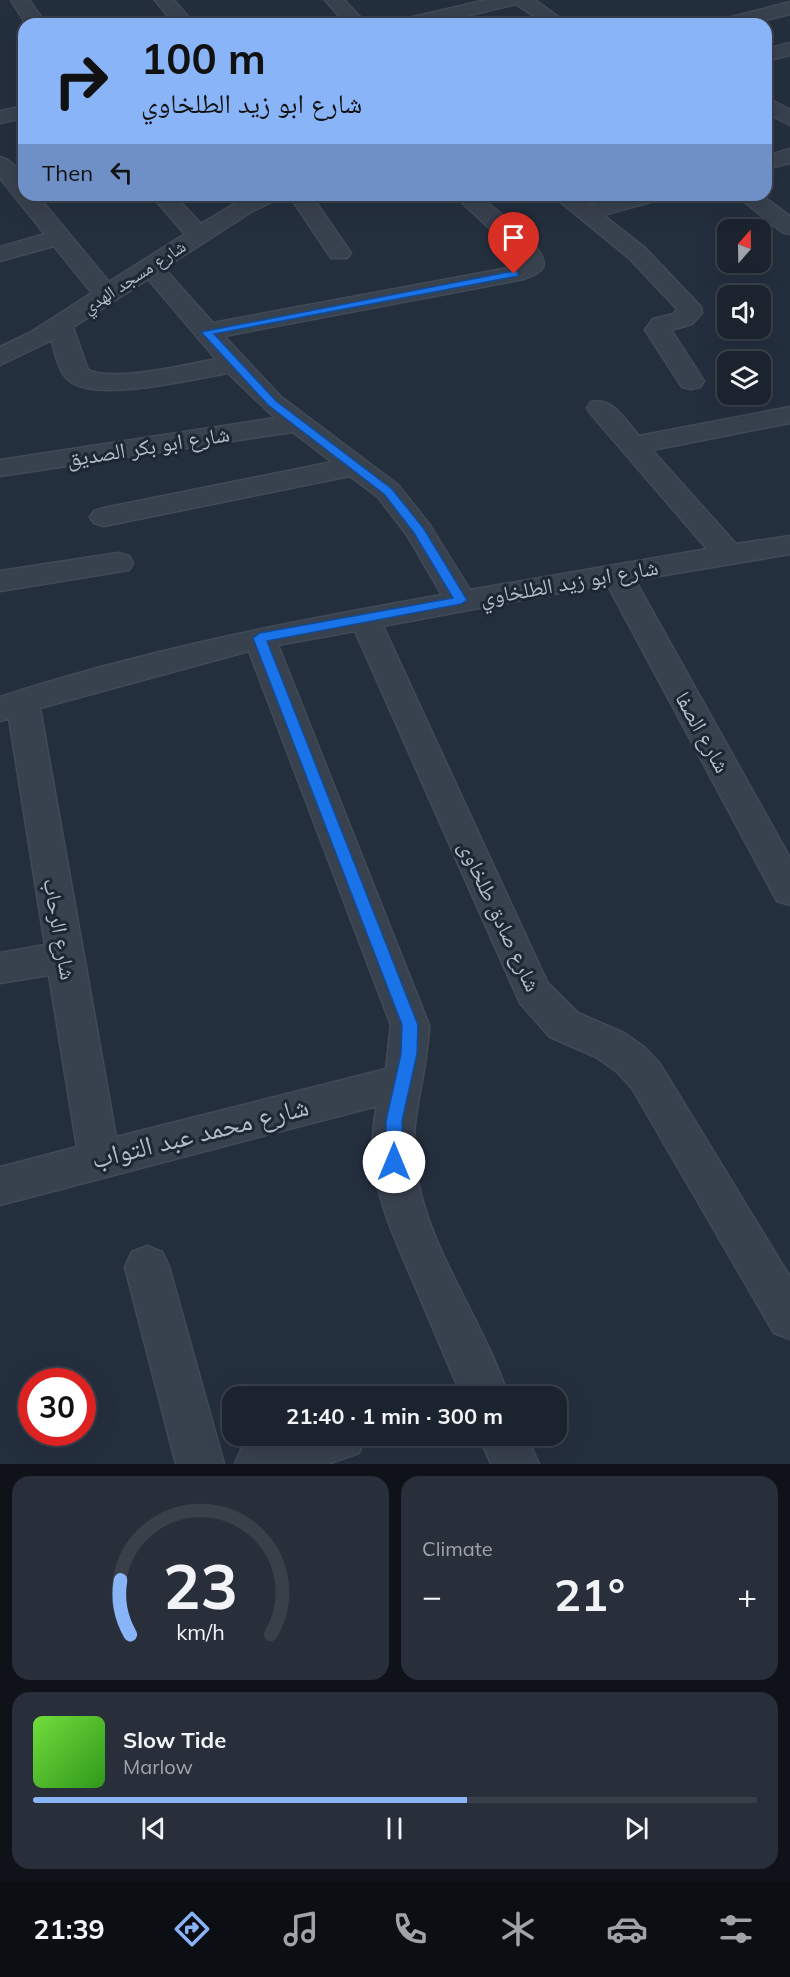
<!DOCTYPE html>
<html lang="en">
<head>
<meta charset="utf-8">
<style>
	:root { --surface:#1b232e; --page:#282f3a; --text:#f1f3f6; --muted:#a0a4aa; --line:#39404a; --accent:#8ab4f8 }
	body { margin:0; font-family:Mulish,"Noto Naskh Arabic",sans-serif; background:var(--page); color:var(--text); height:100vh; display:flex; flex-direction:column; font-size:22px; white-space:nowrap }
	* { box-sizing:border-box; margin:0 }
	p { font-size:20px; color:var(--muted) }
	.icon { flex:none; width:33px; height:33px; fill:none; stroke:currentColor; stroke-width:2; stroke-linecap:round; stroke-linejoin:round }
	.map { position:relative; height:1464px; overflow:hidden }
	.sheet { display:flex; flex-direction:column; gap:12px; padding:12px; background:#0f1319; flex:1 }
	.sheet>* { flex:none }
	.guide { position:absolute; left:18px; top:18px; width:754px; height:183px; border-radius:18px; box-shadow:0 6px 24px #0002,0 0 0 2px var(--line); background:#8ab4f8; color:#111; overflow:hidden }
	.needle { width:39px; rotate:20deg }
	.controls { position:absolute; left:717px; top:219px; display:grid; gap:12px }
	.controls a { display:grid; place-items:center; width:54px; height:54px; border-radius:12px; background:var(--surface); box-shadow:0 6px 24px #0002,0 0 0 2px var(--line); font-size:30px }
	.speed { position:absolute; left:18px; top:1368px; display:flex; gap:12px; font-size:30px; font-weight:700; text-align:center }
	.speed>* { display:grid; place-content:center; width:78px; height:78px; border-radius:50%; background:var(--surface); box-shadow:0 6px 24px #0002,0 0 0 2px var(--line); line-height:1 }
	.speed .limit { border:9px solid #d22; background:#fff; color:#111 }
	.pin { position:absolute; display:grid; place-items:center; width:51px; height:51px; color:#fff; margin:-62px -26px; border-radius:50% 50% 50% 0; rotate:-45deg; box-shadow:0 0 6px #0007 }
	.pin .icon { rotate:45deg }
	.me { position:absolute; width:66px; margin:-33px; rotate:0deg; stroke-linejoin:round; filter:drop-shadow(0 0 4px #0008) }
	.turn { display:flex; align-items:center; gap:21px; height:126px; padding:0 24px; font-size:27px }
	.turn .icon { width:78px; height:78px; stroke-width:2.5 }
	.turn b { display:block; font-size:42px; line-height:51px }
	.then { display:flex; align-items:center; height:57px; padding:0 24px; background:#0003; gap:12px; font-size:22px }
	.big { font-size:45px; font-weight:700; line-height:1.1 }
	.sheet .tile { flex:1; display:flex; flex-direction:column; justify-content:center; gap:9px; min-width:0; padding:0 21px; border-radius:18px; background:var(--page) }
	.sheet .dial { align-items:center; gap:0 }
	.dial svg { height:156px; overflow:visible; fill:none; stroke:var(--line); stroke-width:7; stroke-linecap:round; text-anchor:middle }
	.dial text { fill:var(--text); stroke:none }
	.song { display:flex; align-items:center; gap:18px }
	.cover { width:72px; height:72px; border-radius:9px; background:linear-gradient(135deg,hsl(100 70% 55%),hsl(110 70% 35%)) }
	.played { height:6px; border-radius:3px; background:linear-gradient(90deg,var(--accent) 60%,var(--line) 60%) }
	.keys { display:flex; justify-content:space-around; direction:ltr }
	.heat { display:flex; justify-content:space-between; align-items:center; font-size:33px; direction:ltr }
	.sheet .tiles { flex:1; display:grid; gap:12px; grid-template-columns:1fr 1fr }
	.tile:last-child { grid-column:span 2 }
	.trip { position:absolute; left:222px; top:1386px; width:345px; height:60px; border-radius:18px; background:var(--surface); box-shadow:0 6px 24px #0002,0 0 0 2px var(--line); font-weight:700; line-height:60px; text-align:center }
	.tab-bar { display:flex; height:96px; justify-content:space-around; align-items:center; background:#0b0e12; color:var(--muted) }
	.tab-bar .icon { width:42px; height:42px }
	.tab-bar .current { color:var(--accent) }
	.tab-bar b { font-size:27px; color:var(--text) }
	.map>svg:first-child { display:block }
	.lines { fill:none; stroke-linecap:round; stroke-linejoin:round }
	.minor-casing { stroke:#414a57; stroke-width:3 }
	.minor { fill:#38414e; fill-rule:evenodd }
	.route { fill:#1a73e8; stroke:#114b97; stroke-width:1.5 }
	.labels { text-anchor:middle; stroke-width:6; stroke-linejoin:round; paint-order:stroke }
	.far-street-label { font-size:18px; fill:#b4bcc9; stroke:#1d2633 }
	.street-label { font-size:22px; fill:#b4bcc9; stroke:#1d2633 }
	.near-street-label { font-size:27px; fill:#b4bcc9; stroke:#1d2633 }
</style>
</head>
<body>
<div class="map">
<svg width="790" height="1464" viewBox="0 0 790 1464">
	<rect width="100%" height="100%" fill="#242f3e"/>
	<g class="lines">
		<defs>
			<g id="minor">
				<polygon points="11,0 29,0 46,24 26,24"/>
				<polygon points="155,0 174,0 194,24 174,24"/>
				<polygon points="325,0 344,0 367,24 346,24"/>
				<polygon points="486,0 535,0 568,24 545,24 516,4 432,24 397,24 400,20"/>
				<polygon points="790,2 790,14 750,24 717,24 720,20"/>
				<polygon points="790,43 790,55 766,61 766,49"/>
				<polygon points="766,97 790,110 790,125 766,113"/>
				<polygon points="24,106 24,118 0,123 0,111"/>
				<polygon points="790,149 790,163 766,169 766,156"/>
				<path d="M0 157C18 162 24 179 24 195H37L109 282 185 234 151 195H174L201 224 249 195H278L275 200 251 212 164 268 213 323 508 268 521 262 519 256 454 195H478C491 206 551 251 543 267 540 274 530 276 524 279L224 336 281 397 398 485 429 524 470 590 707 549 591 414 587 408 591 402C613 397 625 420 639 436L790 407V423L652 450 736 544 790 536V554L635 580 790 858V905L777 901 607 584 383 626 547 982 578 1013 624 1033 644 1047 660 1064 790 1277V1339L774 1333 632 1088 616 1071 596 1057 550 1037 520 1003 355 631 278 645 429 1025C428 1072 409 1118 415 1165 426 1248 483 1318 508 1396H462C446 1360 431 1323 415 1286 390 1227 362 1172 377 1106L0 1205V1167L77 1147 49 975 0 983V953L45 945 9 718 0 721V697C143 650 294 621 442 595L407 535 378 497 350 476 104 526 94 523 90 517 94 511 104 508 332 462 293 432 0 476V460L275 418 228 373C193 379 101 402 71 382 59 374 55 354 52 340L0 365V347L31 332 92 293 54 246 0 261V247L45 234 0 178ZM148 279 216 359C186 365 115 382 88 370L73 327ZM249 651 391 1025 386 1069 116 1137 40 708Z"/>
				<polygon points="289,195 311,195 351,253 347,258 331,258"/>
				<polygon points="552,195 577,195 590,205 625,195 661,195 658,200 603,215 645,248 701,307 702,313 692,324 671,330 704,381 700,387 691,389 682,387 645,330 653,319 674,314 677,309 629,258"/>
				<polygon points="736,195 761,195 790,216 790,234 782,232"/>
				<polygon points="118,553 129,556 133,563 129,570 0,591 0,571"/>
				<polygon points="147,1246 162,1252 169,1267 224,1464 176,1464 125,1267 132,1252"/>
				<polygon points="274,1436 365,1436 359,1453 328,1464 235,1464 242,1447"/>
				<polygon points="479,1436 526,1436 539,1464 491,1464"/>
			</g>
		</defs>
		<use href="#minor" class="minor-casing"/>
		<use href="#minor" class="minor"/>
	</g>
	<polygon class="route" points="514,271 518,272 518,276 214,334 276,401 392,489 424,529 467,600 461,604 267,641 418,1025 417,1054 402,1121 403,1162 400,1168 394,1170 388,1168 386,1162 386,1121 401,1054 402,1025 253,638 260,633 453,598 414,533 384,494 268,405 201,332"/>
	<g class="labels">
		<g class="far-street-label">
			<text transform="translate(134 277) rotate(-33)" y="6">شارع مسجد الهدي</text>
		</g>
		<g class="street-label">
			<text transform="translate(148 446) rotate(-9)" y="8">شارع ابو بكر الصديق</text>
			<text transform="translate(569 582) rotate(-10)" y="8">شارع ابو زيد الطلخاوي</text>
			<text transform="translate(703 732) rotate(61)" y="8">شارع الصفا</text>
			<text transform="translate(500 916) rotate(65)" y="8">شارع صادق طلخاوى</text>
			<text transform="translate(60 929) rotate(80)" y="8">شارع الرحاب</text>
		</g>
		<g class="near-street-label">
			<text transform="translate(200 1133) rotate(-14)" y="9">شارع محمد عبد التواب</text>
		</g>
	</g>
</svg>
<div class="controls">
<a><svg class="needle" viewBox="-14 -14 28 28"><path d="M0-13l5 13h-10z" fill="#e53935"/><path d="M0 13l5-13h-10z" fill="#a0a4aa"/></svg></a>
<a><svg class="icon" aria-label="sound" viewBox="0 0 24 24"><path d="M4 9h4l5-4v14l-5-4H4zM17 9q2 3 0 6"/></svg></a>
<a><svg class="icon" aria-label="layers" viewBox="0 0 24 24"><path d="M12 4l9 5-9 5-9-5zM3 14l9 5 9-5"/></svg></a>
</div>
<div class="speed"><div class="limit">30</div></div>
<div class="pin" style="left:514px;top:274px;background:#d93025"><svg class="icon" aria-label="arrive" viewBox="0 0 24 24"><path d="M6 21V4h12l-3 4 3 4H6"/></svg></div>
<svg class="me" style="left:394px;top:1162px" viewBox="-20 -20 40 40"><circle r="19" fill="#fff"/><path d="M0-13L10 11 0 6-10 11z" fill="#1a73e8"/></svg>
<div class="trip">21:40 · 1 min · 300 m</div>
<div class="guide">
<div class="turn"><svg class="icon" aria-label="right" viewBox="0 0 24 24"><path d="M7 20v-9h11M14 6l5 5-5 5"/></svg><div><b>100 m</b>شارع ابو زيد الطلخاوي</div></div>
<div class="then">Then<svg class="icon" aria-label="left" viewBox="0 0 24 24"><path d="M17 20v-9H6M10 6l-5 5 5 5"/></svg></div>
</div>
</div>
<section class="sheet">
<div class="tiles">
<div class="tile dial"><svg viewBox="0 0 100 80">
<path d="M14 69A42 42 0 1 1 86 69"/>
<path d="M14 69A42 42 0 0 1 9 41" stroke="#8ab4f8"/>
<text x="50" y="56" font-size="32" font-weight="700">23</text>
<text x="50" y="72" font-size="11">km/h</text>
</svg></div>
<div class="tile"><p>Climate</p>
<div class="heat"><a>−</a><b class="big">21°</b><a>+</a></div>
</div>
<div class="tile">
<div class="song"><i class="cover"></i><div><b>Slow Tide</b><p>Marlow</p></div></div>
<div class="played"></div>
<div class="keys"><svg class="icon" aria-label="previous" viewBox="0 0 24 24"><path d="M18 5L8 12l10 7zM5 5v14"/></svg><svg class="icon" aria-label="pause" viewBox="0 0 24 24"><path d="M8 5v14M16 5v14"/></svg><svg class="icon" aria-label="next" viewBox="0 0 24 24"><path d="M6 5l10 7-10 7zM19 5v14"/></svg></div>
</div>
</div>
</section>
<nav class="tab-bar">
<b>21:39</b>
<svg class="icon current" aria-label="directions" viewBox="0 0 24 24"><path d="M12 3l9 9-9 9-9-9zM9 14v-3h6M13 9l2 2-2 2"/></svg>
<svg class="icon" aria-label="music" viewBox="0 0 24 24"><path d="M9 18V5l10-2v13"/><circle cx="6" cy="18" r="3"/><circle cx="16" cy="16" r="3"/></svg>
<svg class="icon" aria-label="phone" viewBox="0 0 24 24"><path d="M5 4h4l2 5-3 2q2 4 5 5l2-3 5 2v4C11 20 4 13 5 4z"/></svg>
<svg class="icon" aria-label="climate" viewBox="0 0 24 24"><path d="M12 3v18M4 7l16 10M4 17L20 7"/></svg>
<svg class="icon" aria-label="car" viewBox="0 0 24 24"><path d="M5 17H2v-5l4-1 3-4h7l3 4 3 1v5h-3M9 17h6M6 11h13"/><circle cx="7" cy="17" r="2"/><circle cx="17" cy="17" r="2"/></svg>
<svg class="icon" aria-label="filters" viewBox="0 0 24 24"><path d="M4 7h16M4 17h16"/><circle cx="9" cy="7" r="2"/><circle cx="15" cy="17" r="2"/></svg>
</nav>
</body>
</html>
